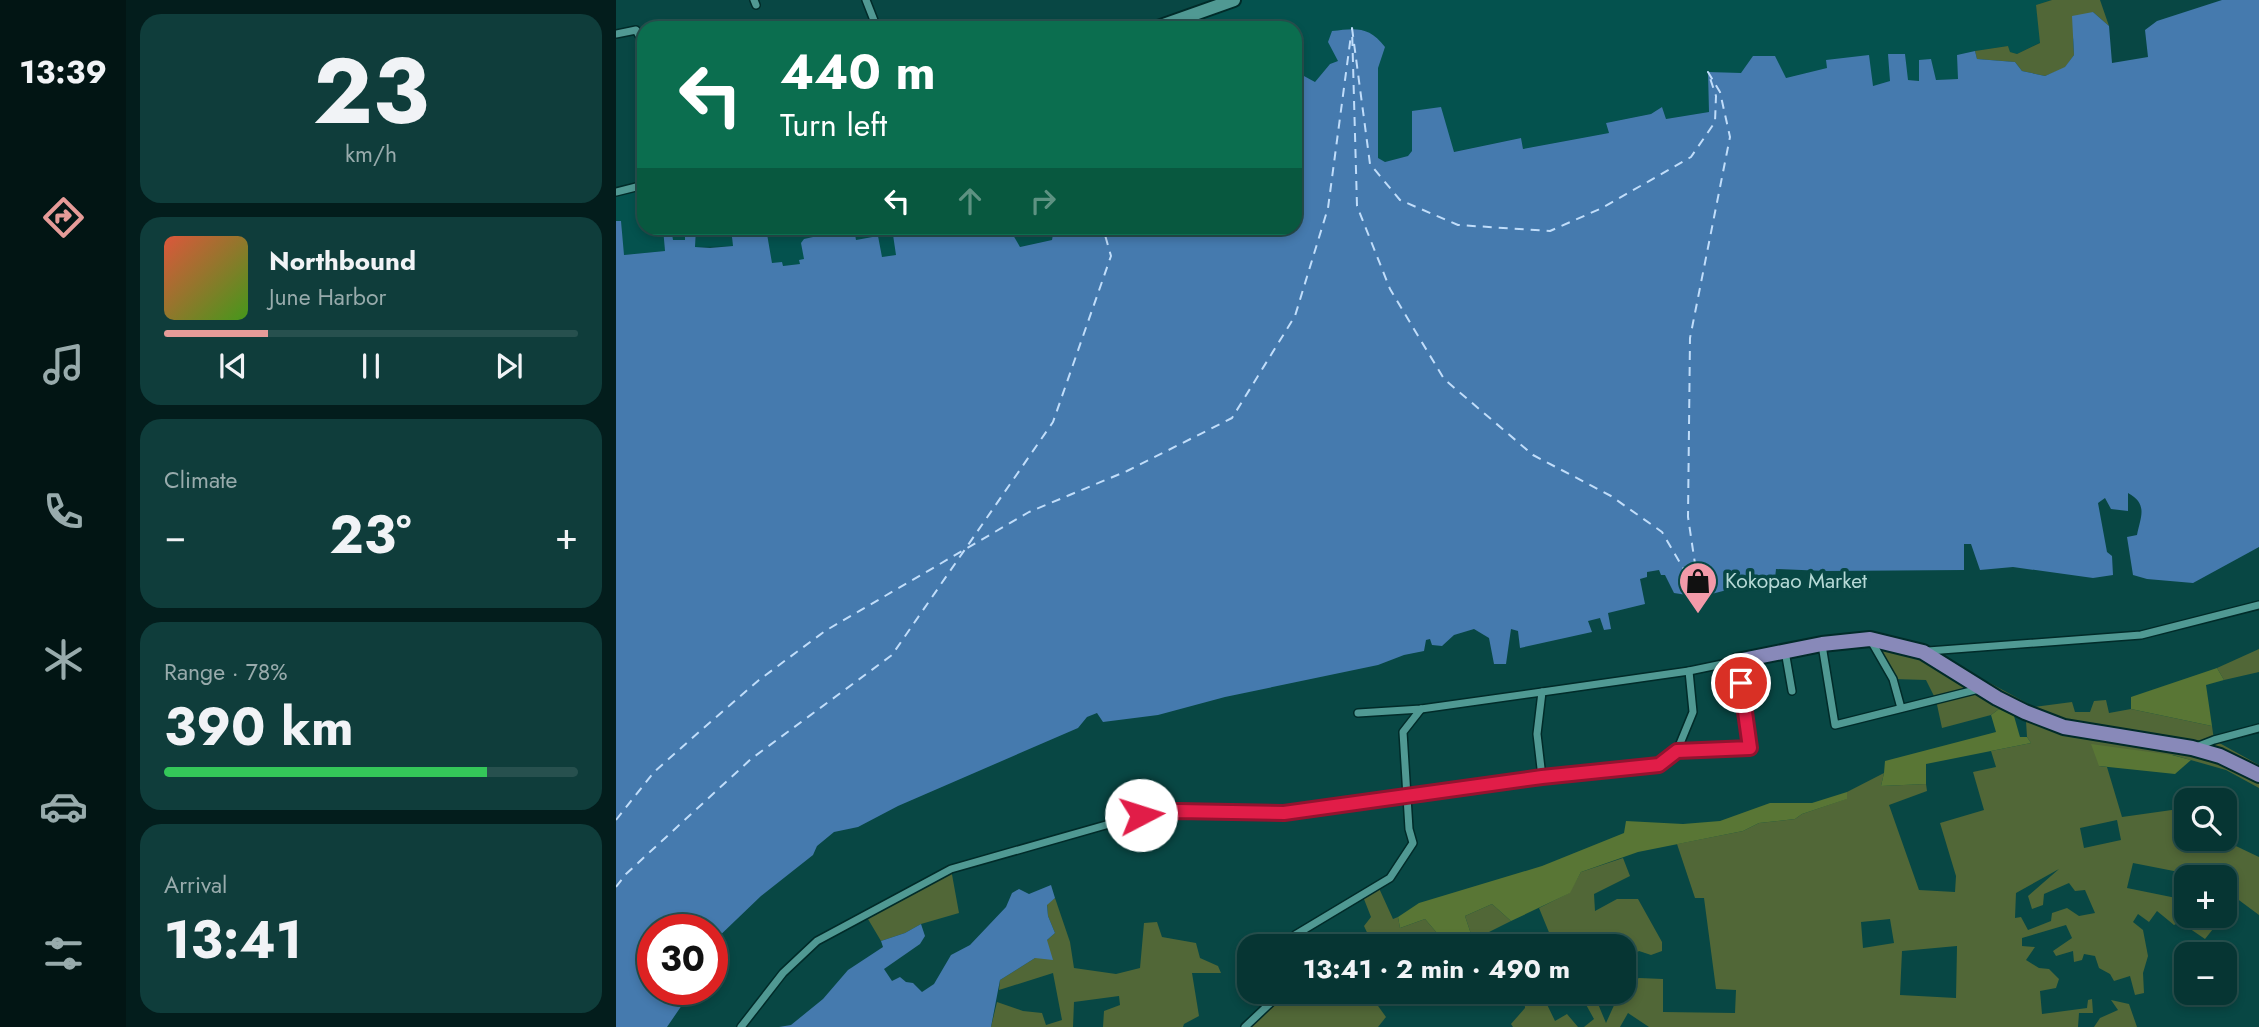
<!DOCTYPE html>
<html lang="en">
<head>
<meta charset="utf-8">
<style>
	:root { --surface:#063533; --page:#0f3d3b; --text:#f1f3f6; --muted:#98abac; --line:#27504e; --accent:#e69b98 }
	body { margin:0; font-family:Jost,sans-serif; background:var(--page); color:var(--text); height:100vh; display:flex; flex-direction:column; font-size:26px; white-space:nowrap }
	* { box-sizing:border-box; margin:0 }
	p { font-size:23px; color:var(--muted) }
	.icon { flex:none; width:38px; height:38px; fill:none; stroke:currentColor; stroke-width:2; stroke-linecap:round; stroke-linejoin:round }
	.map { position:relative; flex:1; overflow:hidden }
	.side { display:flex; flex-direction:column; gap:14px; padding:14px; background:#031d1c; width:490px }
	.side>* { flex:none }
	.hud { position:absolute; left:21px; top:21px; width:665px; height:214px; border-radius:21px; box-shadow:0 4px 10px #0003,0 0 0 2px var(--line); background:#0b6e4f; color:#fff; overflow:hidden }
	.buttons { position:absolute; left:1558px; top:788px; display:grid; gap:14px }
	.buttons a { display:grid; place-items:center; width:63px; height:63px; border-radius:14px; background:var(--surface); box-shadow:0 4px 10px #0003,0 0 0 2px var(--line); font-size:35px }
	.speed { position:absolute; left:21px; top:914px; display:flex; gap:14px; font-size:35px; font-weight:700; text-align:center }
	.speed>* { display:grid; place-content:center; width:91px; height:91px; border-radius:50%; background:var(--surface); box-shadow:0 4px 10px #0003,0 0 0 2px var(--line); line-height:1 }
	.speed .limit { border:10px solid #d22; background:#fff; color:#111 }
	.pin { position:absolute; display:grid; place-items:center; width:60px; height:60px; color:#fff; margin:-30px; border:4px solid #fff; border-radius:50%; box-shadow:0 2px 7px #0007 }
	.me { position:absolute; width:77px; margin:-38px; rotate:85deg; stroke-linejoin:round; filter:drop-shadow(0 0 5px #0008) }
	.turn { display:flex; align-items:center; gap:24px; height:147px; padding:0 28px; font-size:32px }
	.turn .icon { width:91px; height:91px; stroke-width:2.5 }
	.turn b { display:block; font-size:49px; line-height:60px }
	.lanes { display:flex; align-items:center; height:66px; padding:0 28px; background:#0003; justify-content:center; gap:35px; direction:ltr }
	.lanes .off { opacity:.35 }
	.big { font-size:52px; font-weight:700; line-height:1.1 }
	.side .card { flex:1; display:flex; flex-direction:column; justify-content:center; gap:10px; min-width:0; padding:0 24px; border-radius:21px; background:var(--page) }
	.side .dial { align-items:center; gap:0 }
	.dial b { font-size:91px; line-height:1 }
	.song { display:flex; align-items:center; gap:21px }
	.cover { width:84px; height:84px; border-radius:10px; background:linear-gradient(135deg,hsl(10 70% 55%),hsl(100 70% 35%)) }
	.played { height:7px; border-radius:4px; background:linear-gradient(90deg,var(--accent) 25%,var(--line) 25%) }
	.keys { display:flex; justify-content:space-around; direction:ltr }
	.heat { display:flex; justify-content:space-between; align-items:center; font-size:38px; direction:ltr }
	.charge { height:10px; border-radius:5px; background:linear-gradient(90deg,#34c759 78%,var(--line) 0) }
	.trip { position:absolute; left:621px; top:934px; width:399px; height:70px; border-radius:21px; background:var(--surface); box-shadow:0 4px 10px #0003,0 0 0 2px var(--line); font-weight:700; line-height:70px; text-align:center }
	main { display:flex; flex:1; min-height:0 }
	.dock { display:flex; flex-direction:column; width:126px; justify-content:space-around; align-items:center; background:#021514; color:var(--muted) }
	.dock .icon { width:49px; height:49px }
	.dock .on { color:var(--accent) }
	.dock b { font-size:32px; color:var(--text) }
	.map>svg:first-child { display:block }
	.built { fill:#04524e }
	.green { fill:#516737; fill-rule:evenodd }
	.forest { fill:#597635 }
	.water { fill:#457aae }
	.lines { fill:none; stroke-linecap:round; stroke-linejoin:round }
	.ferry { stroke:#c0ddfa; stroke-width:2; stroke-dasharray:9 7; stroke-linecap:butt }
	.street-casing { stroke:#012b29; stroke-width:10 }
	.secondary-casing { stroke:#012b29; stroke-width:16 }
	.primary-casing { stroke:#012b29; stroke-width:18 }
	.street { stroke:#509993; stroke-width:7 }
	.secondary { stroke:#509993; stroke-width:12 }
	.primary { stroke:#8889b9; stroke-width:14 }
	.route-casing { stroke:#92132f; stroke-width:18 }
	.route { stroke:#e11d48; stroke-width:12 }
	.labels { text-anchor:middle; stroke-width:7; stroke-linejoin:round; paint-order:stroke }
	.poi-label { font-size:21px; fill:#b7dad7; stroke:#084744; text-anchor:start }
</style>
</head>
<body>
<main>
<nav class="dock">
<b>13:39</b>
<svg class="icon on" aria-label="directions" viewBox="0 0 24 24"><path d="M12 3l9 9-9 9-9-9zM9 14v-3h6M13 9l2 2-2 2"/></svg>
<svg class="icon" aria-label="music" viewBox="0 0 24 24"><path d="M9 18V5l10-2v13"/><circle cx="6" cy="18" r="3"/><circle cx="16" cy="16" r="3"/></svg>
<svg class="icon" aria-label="phone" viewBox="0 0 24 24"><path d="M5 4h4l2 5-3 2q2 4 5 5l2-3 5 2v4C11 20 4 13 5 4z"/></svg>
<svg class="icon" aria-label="climate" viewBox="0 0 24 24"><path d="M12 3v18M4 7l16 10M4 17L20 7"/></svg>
<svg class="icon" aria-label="car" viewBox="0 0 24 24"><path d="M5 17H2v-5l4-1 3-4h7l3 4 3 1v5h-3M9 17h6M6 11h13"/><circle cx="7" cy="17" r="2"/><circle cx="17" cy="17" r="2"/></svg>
<svg class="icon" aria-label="filters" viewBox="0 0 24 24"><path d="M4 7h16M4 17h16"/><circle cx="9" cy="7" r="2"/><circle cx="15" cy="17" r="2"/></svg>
</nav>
<section class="side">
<div class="card dial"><b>23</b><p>km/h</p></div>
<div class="card">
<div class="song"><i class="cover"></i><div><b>Northbound</b><p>June Harbor</p></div></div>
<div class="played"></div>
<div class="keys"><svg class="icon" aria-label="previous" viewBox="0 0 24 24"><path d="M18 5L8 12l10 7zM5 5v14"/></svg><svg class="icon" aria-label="pause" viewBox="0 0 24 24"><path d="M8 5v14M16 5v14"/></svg><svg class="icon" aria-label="next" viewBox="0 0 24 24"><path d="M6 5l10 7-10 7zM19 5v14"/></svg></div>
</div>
<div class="card"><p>Climate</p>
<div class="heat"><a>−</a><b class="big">23°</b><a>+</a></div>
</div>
<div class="card"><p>Range · 78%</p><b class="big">390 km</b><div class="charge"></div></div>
<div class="card"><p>Arrival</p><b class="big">13:41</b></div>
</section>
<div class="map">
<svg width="1643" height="1027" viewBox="0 0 1643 1027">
	<rect width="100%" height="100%" fill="#084744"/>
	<g class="built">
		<polygon points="618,0 1436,0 1420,5 1425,42 1401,54 1394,52 1392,46 1359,51 1341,55 1343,79 1320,80 1314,59 1303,81 1291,80 1289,54 1274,81 1257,86 1210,61 1212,68 1170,78 1093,72 1093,112 1050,119 1046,107 1035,114 990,123 993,133 907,149 905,138 837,152 796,111 796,151 793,156 769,162 762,159 762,68 722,61 714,64 699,82 688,76 679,76 679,28 539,28"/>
		<polygon points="28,185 28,228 47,228 49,251 7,255 5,222 0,221 0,192"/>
		<polygon points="55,228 115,228 117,246 79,247 80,229 69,240 56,241"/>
		<polygon points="150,228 197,228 197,238 189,259 184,264 167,266 156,263"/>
		<polygon points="238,228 276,228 281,255 266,257 240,240"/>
		<polygon points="393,228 438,228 436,240 403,247"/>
	</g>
	<g class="green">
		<polygon points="1436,0 1484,0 1493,26 1477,12 1457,39 1458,55 1449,68 1429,76 1406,71 1399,62 1361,59 1359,51 1392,46 1394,52 1401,54 1424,43 1420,5"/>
		<path d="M1254 639 1307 652 1366 688 1372 682 1418 707 1456 702 1459 712H1474L1478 701 1490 700 1493 713 1515 709 1596 726 1598 740 1643 765V788L1610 770 1557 755 1483 766 1491 767 1506 817 1570 808V838H1603L1643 857V915L1608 889V877H1573V874L1517 863 1511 888 1570 900V915H1588L1585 921 1597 929 1589 939 1564 922 1558 925 1541 911 1533 922 1522 914 1517 922 1527 930 1532 956 1527 973 1528 993 1519 995 1514 976 1498 981 1494 974 1483 968 1479 956 1468 954 1466 960 1458 962 1457 951 1440 956 1437 951 1456 938 1450 925 1406 938V946L1419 947 1410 960 1423 968 1433 969 1443 979 1440 988 1424 991 1426 1014 1471 1008 1472 1000 1476 999 1477 1013H1463L1462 1027H1033L1012 1013 1004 1027H968L978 1019 963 992H977L990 1023 1004 992H1008V986L1023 978 1047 979V1012L1119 1013 1120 990 1100 989 1088 898H1079L1061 844 1127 831 1143 823 1179 819 1186 814 1230 799 1231 792 1268 773 1265 786 1310 784 1311 791 1273 805 1303 890 1339 892 1340 876 1324 823 1368 810 1357 772 1380 767 1375 751 1415 743 1411 737 1410 721 1383 709 1375 715 1326 728 1320 700 1310 680 1277 679ZM1501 820 1505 840 1468 848 1464 828ZM1443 869 1412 896 1416 909 1427 905 1428 894 1453 883 1459 891 1469 890 1479 913 1463 916 1451 908 1436 913 1435 921 1412 930 1405 917 1399 918 1400 893ZM1274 919 1278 943 1247 948 1245 922ZM1341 946 1340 998 1284 995 1286 951Z"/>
		<polygon points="1643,649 1643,672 1608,680 1601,668"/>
		<polygon points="1007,858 1014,876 978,894 979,911 1001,899 1022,899 1046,942 1046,951 1035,955 1023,951 1008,961 1008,947 939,947 923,908 953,893 965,872"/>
		<polygon points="335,869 343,913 305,924 289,933 265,941 249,914"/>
		<polygon points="762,886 777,919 782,917 784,928 809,919 833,947 813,947 812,944 804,947 784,947 776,940 769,947 751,947 756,943 748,926 755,917 746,894"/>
		<polygon points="439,898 454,942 458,968 500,974 524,968 528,923 541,922 546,937 580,943 584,958 602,966 605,973 576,973 583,1016 568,1024 567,1027 487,1027 488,1011 504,1005 503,996 458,1002 457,1027 375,1027 381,1002 407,1011 426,1013 430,1025 446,1020 437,973 383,990 384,980 419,958 431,940 439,933 432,916 431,904"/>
		<polygon points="876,904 895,921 857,940 849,916"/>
		<polygon points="666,992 752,992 770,1017 762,1027 629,1027"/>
		<polygon points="908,992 925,992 939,1021 951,1014 962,1027 897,1027 895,1024 909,1008"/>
		<polygon points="1495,1000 1513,1004 1521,1027 1478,1027 1484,1018 1502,1010"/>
	</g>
	<g class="forest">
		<polygon points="1601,668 1608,680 1590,685 1596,726 1515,709 1515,697"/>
		<polygon points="1383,709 1398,716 1404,737 1411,737 1415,743 1310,764 1310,784 1265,786 1268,773 1269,761 1380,732 1375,715"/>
		<polygon points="1475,744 1556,755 1575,760 1559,774 1483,766"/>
		<polygon points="1231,792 1231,799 1186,814 1179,819 1143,823 1127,831 1022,852 965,872 954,893 895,921 876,904 849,916 857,940 842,947 833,947 809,919 784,928 782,917 803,903 926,866 1008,833 1010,821 1067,824 1104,821 1154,803 1196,803"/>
	</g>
	<g class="water">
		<path d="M1606 0H1643V547L1577 583 1531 579 1517 575 1511 537 1521 535C1525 516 1532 504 1512 493V511L1495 509 1489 498 1482 503 1491 552 1496 556 1497 575 1477 578 1397 567 1364 570 1355 544H1348V570L1209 571 1160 569 1159 579 1135 578 1107 591 1084 597 1058 593 1049 575H1045L1043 570 1031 572V577L1024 579 1029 604 992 613 995 629 988 630 984 618 972 621 976 632 904 648 902 631 895 629 890 664H878L873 638 858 629 838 635 826 646 816 645 814 639 810 640 808 651 788 655 762 665 609 697 542 715 487 722 481 713 471 717 462 728 282 806 242 827 218 832 201 846 197 855 145 896 96 943V929H37V989H77L51 1027H0V221H5L8 255 49 251 47 228H55L57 240H69V231L80 229 79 247 94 248 117 246 115 228H150L156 263 166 262 167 266 184 264 183 260 188 259 185 243 188 239 197 237V228H238L240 240 262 236 266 257 280 255 276 228H393L404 247 436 240 438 228H679V76H688L699 82 714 64 722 61 712 42 716 31C740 28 753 26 769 47L762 68V158L769 162 792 156 796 151V111L825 107 838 152 905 138 907 149 993 133 990 123 1035 114 1046 107 1050 119 1093 112 1092 72 1125 73 1137 56H1159L1170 78 1211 68 1210 60 1253 55 1257 86 1274 81 1272 54H1289L1292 80 1303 81V60L1315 59 1320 80 1342 79 1341 55 1359 51 1361 59 1399 62 1406 71 1429 76 1449 67 1458 55 1456 16 1477 12 1493 26 1496 63 1532 57 1529 30 1541 21Z"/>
		<polygon points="435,885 439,898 431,905 432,916 439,933 431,940 437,960 419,958 384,980 375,1027 163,1027 175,1025 207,999 232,970 267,947 265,941 289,933 305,924 309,936 304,944 268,969 276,981 284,977 290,982 297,983 306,992 318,984 335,955 354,945 390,907 396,893 403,889 413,894"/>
	</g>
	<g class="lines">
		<g class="ferry">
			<polygon points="736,28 754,164 784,200 842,225 934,231 986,208 1075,157 1099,122 1100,96 1092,72 1104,92 1114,137 1074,338 1072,517 1084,597 1046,532 995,496 917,455 828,379 774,289 741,206"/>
			<polyline points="0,820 38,772 83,732 143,680 209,631 413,512 511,471 616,418 679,316 712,208 735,35"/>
			<polyline points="0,887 10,874 135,759 276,655 437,422 495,256 487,228"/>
		</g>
		<defs>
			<g id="street">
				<polyline points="138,0 140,5"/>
				<polyline points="250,0 261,28"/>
				<polyline points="0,34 20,30 28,44"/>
				<polyline points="0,192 28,185"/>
				<polyline points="1254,639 1277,679 1285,708"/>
				<polyline points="1206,645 1219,725 1363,689"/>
				<polyline points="1169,651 1176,691"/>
				<polyline points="1312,651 1525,635 1643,605"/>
				<polyline points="742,713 805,709 926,692"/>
				<polyline points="1580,747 1598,740 1643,728"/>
				<polyline points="1061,751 1077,712 1073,671"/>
				<polyline points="677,947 679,935 774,878 797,843 793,829 787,732 805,709"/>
				<polyline points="125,1027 167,973 201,941 335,869 525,815 562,811 668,813 926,777 921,734 926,692 1073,671 1121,661 1134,748 1061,751 1043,765 926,777"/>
				<polyline points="629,1027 666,992"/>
			</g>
			<polyline id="secondary" points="539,28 618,0"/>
			<polyline id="primary" points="1121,661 1206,644 1254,639 1307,652 1381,698 1409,712 1448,727 1576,748 1604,756 1643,775"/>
		</defs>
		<use href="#street" class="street-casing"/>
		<use href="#secondary" class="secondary-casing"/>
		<use href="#primary" class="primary-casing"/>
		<use href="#street" class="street"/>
		<use href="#secondary" class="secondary"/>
		<use href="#primary" class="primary"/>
	</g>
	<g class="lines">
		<defs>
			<polyline id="route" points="525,815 562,811 668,813 926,777 1043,765 1061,751 1134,748 1125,683"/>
		</defs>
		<use href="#route" class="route-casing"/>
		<use href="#route" class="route"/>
	</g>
	<defs>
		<symbol id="shop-pin" viewBox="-11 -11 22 30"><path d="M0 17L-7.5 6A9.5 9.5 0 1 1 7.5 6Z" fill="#f39aa9" stroke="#084744"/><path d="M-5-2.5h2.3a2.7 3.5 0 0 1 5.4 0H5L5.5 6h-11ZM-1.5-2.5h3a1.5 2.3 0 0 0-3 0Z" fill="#111"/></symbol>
	</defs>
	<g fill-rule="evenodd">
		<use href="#shop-pin" x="1060" y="559" width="44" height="60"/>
	</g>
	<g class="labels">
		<g class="poi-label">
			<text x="1109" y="588">Kokopao Market</text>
		</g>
	</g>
</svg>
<div class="buttons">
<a><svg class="icon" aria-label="search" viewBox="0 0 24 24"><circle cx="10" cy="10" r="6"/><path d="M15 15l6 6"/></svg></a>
<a>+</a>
<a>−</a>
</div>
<div class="speed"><div class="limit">30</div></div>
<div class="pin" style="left:1125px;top:683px;background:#d93025"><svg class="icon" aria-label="arrive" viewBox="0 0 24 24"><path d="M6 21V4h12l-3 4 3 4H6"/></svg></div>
<svg class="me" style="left:525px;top:815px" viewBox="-20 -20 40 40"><circle r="19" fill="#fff"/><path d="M0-13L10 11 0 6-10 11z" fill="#e11d48"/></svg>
<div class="trip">13:41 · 2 min · 490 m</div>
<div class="hud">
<div class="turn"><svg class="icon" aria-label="left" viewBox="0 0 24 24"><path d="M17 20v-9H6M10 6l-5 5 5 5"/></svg><div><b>440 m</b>Turn left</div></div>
<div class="lanes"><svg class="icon" aria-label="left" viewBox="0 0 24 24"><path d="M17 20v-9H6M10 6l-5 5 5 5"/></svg><svg class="icon off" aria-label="ahead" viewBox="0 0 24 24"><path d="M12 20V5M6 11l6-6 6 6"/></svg><svg class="icon off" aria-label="right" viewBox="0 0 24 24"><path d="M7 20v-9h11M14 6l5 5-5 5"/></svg></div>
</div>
</div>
</main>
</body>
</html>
